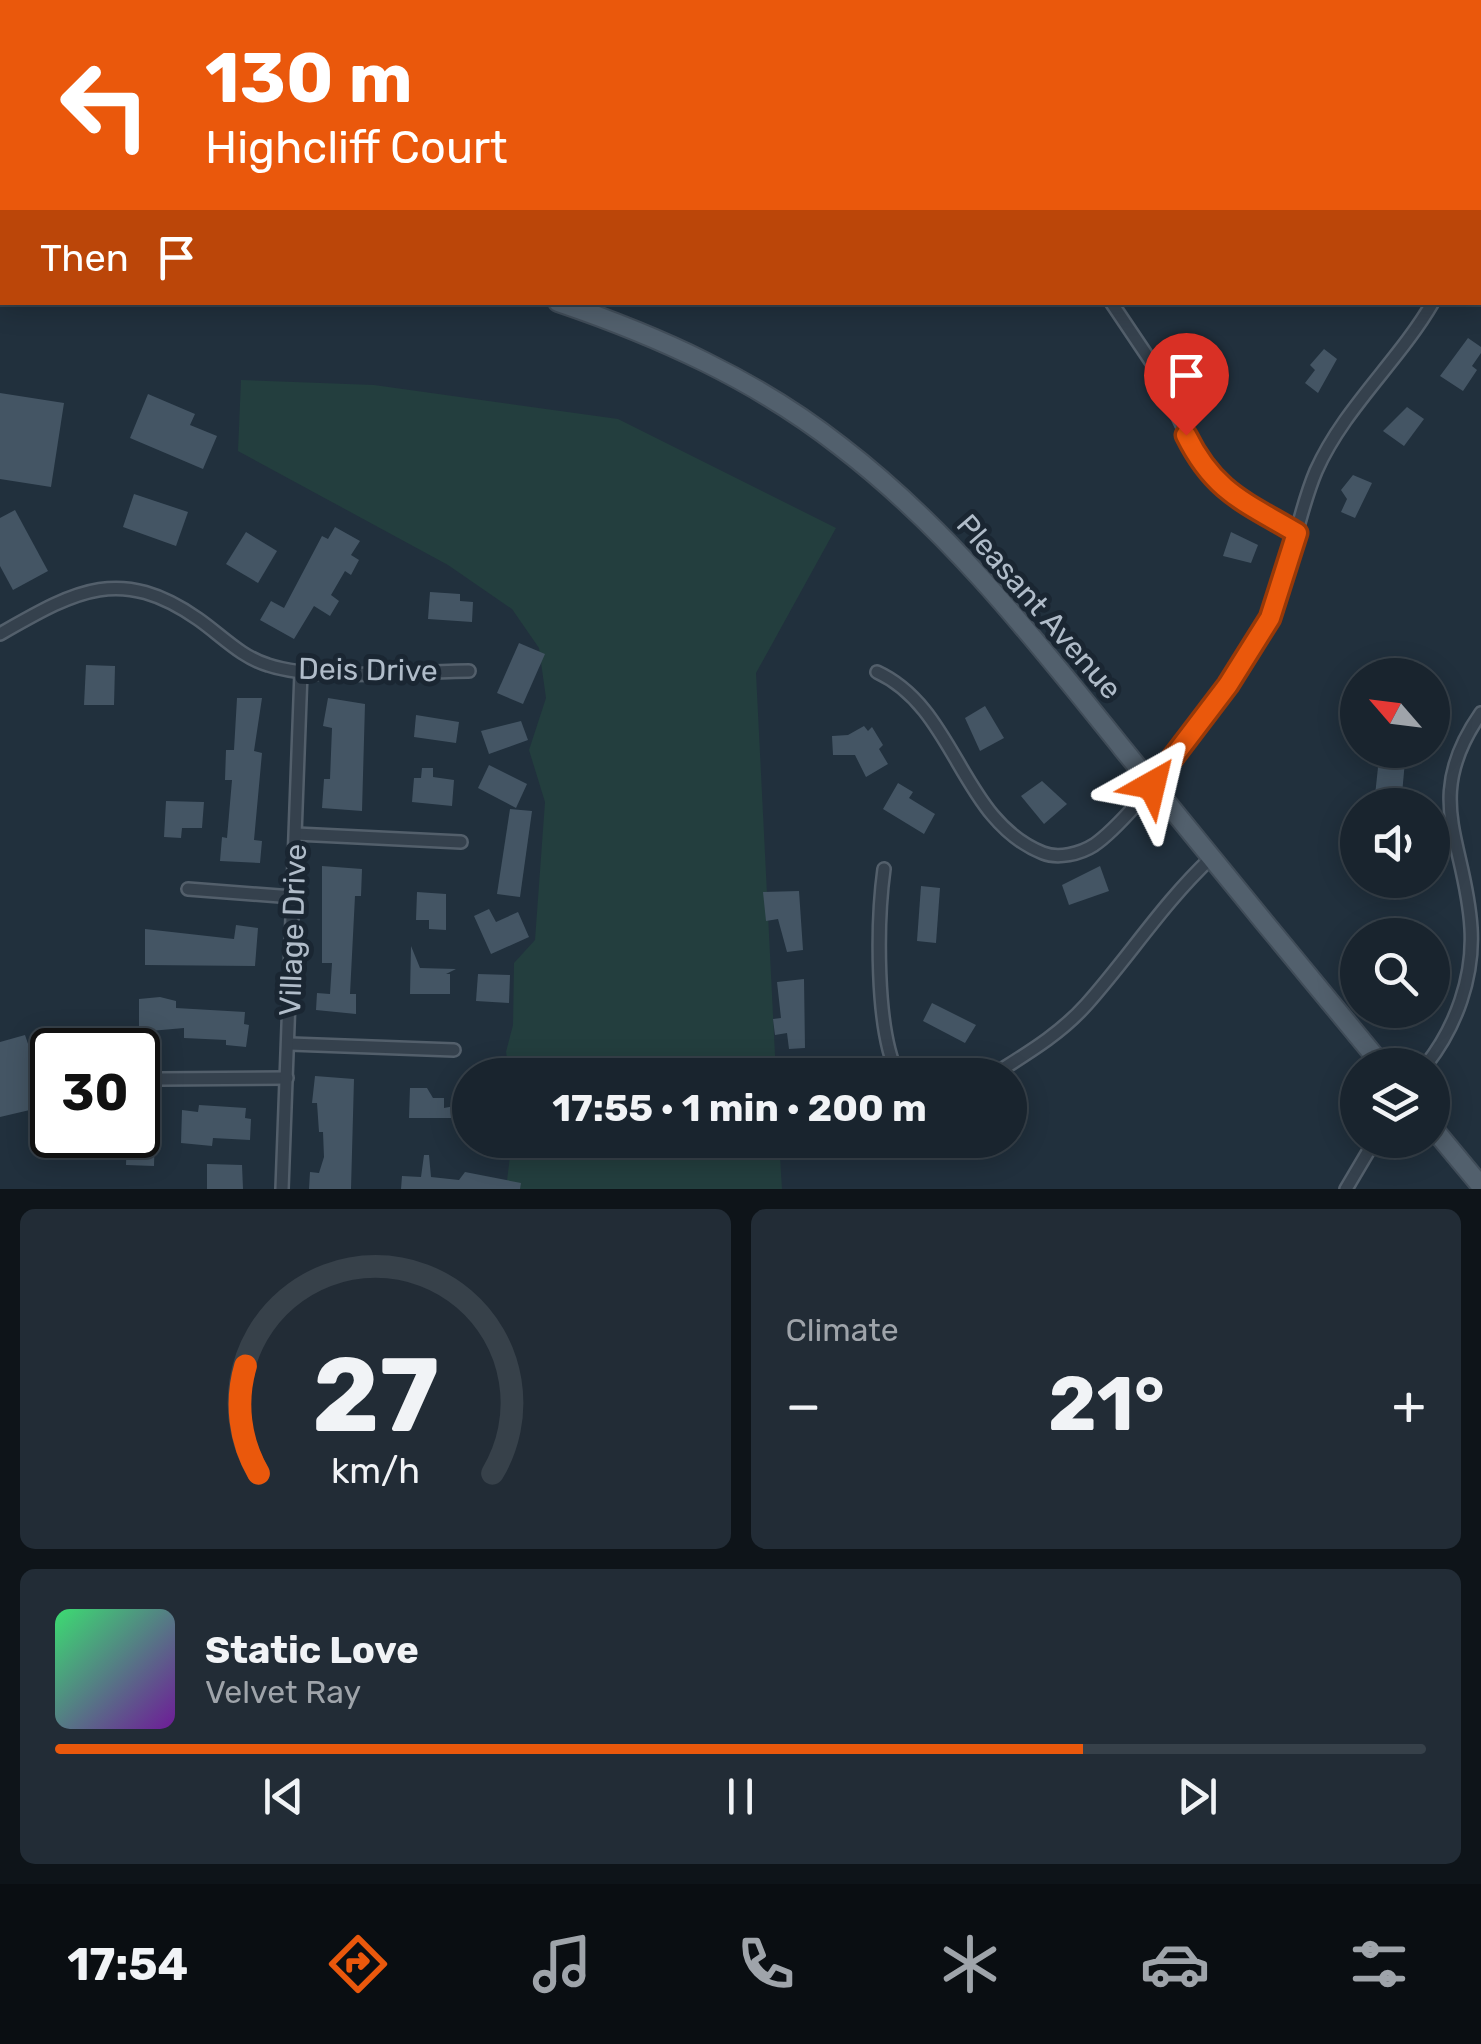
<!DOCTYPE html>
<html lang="en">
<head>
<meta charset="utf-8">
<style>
	:root { --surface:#19242e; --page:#222c36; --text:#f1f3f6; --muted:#9fa4aa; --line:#37414a; --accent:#ea580c }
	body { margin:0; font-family:Rubik,sans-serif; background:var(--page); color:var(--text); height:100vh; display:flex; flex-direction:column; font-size:38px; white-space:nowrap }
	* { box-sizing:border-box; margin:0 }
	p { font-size:32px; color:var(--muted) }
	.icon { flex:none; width:55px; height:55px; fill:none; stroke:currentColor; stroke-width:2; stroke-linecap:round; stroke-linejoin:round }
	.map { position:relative; height:1189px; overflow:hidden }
	.sheet { display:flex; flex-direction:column; gap:20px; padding:20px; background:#0e1419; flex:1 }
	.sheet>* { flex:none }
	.hud { position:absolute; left:0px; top:0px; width:1482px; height:305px; box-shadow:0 5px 25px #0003,0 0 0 2px var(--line); background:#ea580c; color:#fff; overflow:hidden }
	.needle { width:65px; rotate:298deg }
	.tools { position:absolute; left:1340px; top:658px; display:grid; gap:20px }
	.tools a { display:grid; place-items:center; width:110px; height:110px; border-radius:50%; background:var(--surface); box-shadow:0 5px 25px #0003,0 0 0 2px var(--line); font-size:50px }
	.speed { position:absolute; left:30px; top:1028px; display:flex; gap:20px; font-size:50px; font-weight:700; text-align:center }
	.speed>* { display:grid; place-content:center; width:130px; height:130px; border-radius:50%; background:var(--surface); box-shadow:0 5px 25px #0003,0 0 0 2px var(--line); line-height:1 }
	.speed .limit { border:5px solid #111; border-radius:15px; background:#fff; color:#111 }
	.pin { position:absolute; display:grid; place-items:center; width:85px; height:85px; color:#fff; margin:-102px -42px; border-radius:50% 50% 50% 0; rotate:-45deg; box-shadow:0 0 10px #0007 }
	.pin .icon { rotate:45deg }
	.me { position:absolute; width:110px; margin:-55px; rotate:37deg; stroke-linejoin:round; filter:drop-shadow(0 0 8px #0008) }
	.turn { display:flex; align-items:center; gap:35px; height:210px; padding:0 40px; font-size:45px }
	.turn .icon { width:130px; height:130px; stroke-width:2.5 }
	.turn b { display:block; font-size:70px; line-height:85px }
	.then { display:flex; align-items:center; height:95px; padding:0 40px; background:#0003; gap:20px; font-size:38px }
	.big { font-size:75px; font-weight:700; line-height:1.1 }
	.sheet .card { flex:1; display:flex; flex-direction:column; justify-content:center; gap:15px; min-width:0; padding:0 35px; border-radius:15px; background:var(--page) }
	.sheet .dial { align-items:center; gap:0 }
	.dial svg { height:260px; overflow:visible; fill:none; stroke:var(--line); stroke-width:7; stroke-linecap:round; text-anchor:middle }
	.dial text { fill:var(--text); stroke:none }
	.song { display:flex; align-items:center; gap:30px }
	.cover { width:120px; height:120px; border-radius:15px; background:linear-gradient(135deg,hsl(140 70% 55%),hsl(280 70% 35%)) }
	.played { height:10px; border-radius:5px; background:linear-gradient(90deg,var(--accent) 75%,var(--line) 75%) }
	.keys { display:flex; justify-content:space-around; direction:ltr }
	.heat { display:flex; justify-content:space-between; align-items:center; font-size:55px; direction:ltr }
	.sheet .tiles { flex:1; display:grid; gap:20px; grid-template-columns:1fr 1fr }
	.card:last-child { grid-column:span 2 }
	.trip { position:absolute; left:452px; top:1058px; width:575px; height:100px; border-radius:50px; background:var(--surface); box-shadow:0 5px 25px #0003,0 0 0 2px var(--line); font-weight:700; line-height:100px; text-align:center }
	.dock { display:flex; height:160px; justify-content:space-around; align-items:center; background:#0a0e12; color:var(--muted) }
	.dock .icon { width:70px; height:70px }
	.dock .active { color:var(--accent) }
	.dock b { font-size:45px; color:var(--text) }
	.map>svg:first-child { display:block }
	.green { fill:#233e3e }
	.building { fill:#445564 }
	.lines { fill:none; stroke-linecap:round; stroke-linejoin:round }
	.street-casing { stroke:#535f6b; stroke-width:16 }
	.primary-casing { stroke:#414d59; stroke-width:22 }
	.street { stroke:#35414d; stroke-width:11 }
	.primary { stroke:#52606d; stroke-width:18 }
	.route-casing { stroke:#983908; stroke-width:25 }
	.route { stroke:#ea580c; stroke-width:18 }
	.labels { text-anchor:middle; stroke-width:10; stroke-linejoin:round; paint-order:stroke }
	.street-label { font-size:30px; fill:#b0bcc9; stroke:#1a2632 }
</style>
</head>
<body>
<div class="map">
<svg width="1481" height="1189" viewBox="0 0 1481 1189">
	<rect width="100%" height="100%" fill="#21303d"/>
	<g class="green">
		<polygon points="241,380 374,385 618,419 836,528 756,673 776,1075 510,1075 506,1052 513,1025 514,963 535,940 545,802 529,750 546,698 539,648 512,609 448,565 238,451"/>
		<polygon points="512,1140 779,1140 782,1189 506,1189"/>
	</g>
	<g class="building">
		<polygon points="1468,338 1481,347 1481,353 1472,366 1477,370 1463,391 1440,376"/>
		<polygon points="1324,349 1337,359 1318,393 1305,383 1315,370 1310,365"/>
		<polygon points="0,393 64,403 51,487 0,479"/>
		<polygon points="148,394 195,414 190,425 217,436 203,469 130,438"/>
		<polygon points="1407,407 1424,419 1404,446 1383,431"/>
		<polygon points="1353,475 1372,483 1355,518 1341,512 1347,499 1341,490"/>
		<polygon points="134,494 188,512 176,546 123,527"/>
		<polygon points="15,510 48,571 13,590 0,566 0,518"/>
		<polygon points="335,527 360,541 351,555 359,560 351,575 345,571 331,595 339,601 330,616 314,606 294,639 260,620 271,601 284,608 322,536 328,539"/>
		<polygon points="246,532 277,551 258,583 226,564"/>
		<polygon points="1231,532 1258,545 1251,563 1223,556"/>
		<polygon points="430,592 460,594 460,601 473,602 472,622 428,619"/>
		<polygon points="519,643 545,654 523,704 497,693"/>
		<polygon points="86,665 115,666 114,705 84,705"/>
		<polygon points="237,698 262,698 254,751 262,753 254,840 262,841 260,863 220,861 222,837 227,838 232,780 225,780 226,750 234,750"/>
		<polygon points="328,698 365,704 362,811 322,808 324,779 330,779 332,728 323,726"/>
		<polygon points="985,706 1004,738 980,751 965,718"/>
		<polygon points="416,715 459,722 456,743 414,737"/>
		<polygon points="521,721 528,740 489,754 481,731"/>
		<polygon points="864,726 868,731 872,727 883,745 879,749 888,764 866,777 855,755 833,755 832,736 848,735"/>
		<polygon points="1379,758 1405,761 1401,805 1374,805"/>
		<polygon points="489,765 527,784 516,808 478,788"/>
		<polygon points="422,768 433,768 433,777 454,780 452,806 412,802 414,778 421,778"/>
		<polygon points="1042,781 1067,804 1044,824 1021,796"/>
		<polygon points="898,783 913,792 909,798 935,814 924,834 883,809"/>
		<polygon points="166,801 204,802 202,828 182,828 181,838 164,837"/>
		<polygon points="510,809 532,811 520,897 497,894"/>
		<polygon points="322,866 362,869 361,896 355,896 350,994 356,994 356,1014 316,1010 317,993 330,994 332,963 322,963"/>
		<polygon points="1100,866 1109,891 1069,905 1062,885"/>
		<polygon points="921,886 940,888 936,943 917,941"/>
		<polygon points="799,891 803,950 787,952 778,919 766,921 763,892"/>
		<polygon points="417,892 446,894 446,930 429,929 429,920 416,920"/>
		<polygon points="489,909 496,922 518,912 529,937 491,954 474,916"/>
		<polygon points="236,925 258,928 255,966 145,965 145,929 234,939"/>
		<polygon points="411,946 420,968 456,969 446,974 450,974 450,994 410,994"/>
		<polygon points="478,974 510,975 509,1003 476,1001"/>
		<polygon points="804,979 805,1048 789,1049 787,1033 775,1035 773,1019 781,1018 777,982"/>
		<polygon points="160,997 176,1001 176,1008 245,1012 244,1024 249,1025 246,1047 226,1045 226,1040 184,1038 184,1028 139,1032 139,999"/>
		<polygon points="932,1003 976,1025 965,1043 923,1021"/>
		<polygon points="25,1035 44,1091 28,1096 34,1109 0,1117 0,1042"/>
		<polygon points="315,1076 354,1079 351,1189 309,1189 310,1172 319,1173 324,1157 323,1132 319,1132 317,1103 312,1103"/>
		<polygon points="410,1088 427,1088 433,1098 444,1098 444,1108 470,1103 470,1118 409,1118"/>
		<polygon points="199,1105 246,1108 245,1118 251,1119 250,1140 213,1138 212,1146 181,1143 182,1110 198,1112"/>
		<polygon points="138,1130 155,1130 154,1166 126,1165 127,1135 138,1135"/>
		<polygon points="424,1155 429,1155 431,1177 459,1180 465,1172 521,1183 520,1189 401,1189 402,1176 421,1177"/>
		<polygon points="207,1164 242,1165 243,1189 207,1189"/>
	</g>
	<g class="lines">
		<defs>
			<g id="street">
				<polyline points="1249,0 1253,2"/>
				<polyline points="141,2 143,0"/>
				<polyline points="817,2 819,0"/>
				<polyline points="1480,175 1481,175"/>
				<polyline points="0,211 2,207"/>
				<polyline points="1111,302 1154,366 1203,469 1227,491 1297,533"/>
				<path d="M0 634C74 592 119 564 198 619 221 635 241 657 268 665 319 682 413 671 469 671"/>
				<path d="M877 672C957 709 960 820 1043 853 1058 859 1080 854 1094 845 1138 815 1248 667 1270 617 1291 571 1296 518 1316 471 1344 408 1399 361 1433 302"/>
				<polyline points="296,834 461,842"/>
				<path d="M884 869C877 920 875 1029 898 1075"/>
				<polyline points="188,889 293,897"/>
				<polyline points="290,1044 454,1050"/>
				<path d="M1426 1065C1456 1027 1474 977 1471 928 1466 842 1421 799 1481 713"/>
				<path d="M993 1075C1026 1054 1059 1035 1086 1005 1129 957 1163 903 1211 858"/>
				<polyline points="160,1079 287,1078"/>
				<polyline points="282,1189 301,672"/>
				<polyline points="1346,1189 1375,1140"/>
			</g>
			<g id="primary">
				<polyline points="0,164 2,165"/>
				<path d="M558 302C658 336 756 380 840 446 951 531 1036 641 1123 749 1209 855 1295 960 1382 1065"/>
				<polyline points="1432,1127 1481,1186"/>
			</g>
		</defs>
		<use href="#street" class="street-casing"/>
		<use href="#primary" class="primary-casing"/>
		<use href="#street" class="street"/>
		<use href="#primary" class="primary"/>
	</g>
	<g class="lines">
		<defs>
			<path id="route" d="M1152 785 1228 685 1270 618 1297 533C1245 502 1214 492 1186 435"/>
		</defs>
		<use href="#route" class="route-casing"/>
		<use href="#route" class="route"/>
	</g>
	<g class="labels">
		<g class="street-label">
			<text transform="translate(1039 607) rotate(49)" y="10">Pleasant Avenue</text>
			<text transform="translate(368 670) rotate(1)" y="10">Deis Drive</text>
			<text transform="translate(293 930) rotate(-88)" y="10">Village Drive</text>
		</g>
	</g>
</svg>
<div class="tools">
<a><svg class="needle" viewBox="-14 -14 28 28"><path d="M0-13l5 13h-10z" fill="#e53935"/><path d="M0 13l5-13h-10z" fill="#9fa4aa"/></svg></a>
<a><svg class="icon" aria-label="sound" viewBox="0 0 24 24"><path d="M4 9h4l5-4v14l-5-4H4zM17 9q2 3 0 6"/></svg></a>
<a><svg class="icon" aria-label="search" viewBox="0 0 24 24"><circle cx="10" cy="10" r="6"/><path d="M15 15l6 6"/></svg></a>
<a><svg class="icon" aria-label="layers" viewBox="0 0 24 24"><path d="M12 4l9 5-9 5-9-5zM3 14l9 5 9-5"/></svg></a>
</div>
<div class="speed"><div class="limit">30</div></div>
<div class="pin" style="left:1186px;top:435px;background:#d93025"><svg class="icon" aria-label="arrive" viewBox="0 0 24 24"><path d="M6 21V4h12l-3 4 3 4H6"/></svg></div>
<svg class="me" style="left:1152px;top:785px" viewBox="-20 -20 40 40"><path d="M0-17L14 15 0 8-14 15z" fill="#ea580c" stroke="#fff" stroke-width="4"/></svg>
<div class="trip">17:55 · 1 min · 200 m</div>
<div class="hud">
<div class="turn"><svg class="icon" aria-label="left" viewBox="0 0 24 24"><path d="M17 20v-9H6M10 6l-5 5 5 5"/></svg><div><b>130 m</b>Highcliff Court</div></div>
<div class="then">Then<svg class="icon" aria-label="arrive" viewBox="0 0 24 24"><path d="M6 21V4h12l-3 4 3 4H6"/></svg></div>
</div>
</div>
<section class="sheet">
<div class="tiles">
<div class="card dial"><svg viewBox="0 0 100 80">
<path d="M14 69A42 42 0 1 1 86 69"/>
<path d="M14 69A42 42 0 0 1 10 36" stroke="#ea580c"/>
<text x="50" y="56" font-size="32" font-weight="700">27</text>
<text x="50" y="72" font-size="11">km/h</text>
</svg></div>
<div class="card"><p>Climate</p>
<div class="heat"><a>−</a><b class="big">21°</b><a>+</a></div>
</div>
<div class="card">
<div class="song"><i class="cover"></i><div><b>Static Love</b><p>Velvet Ray</p></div></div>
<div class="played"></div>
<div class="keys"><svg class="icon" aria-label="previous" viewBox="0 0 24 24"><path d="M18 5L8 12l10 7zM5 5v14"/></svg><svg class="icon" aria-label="pause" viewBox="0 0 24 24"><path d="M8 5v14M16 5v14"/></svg><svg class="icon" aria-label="next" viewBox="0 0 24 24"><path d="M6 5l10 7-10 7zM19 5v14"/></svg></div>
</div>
</div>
</section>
<nav class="dock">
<b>17:54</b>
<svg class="icon active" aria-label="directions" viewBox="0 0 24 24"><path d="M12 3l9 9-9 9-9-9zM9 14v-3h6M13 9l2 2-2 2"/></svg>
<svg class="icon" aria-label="music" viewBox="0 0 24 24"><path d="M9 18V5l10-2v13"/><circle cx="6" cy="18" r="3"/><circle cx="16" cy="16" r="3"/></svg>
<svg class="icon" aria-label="phone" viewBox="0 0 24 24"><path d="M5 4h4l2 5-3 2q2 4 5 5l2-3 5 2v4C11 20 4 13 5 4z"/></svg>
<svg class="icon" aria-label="climate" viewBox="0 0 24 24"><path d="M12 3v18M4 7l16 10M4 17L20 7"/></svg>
<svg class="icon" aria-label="car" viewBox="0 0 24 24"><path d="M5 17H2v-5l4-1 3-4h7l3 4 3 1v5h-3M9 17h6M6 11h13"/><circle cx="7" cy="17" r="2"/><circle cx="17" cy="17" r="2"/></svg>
<svg class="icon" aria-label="filters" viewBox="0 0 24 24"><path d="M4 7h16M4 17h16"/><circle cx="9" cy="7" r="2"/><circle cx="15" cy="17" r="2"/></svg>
</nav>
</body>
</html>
